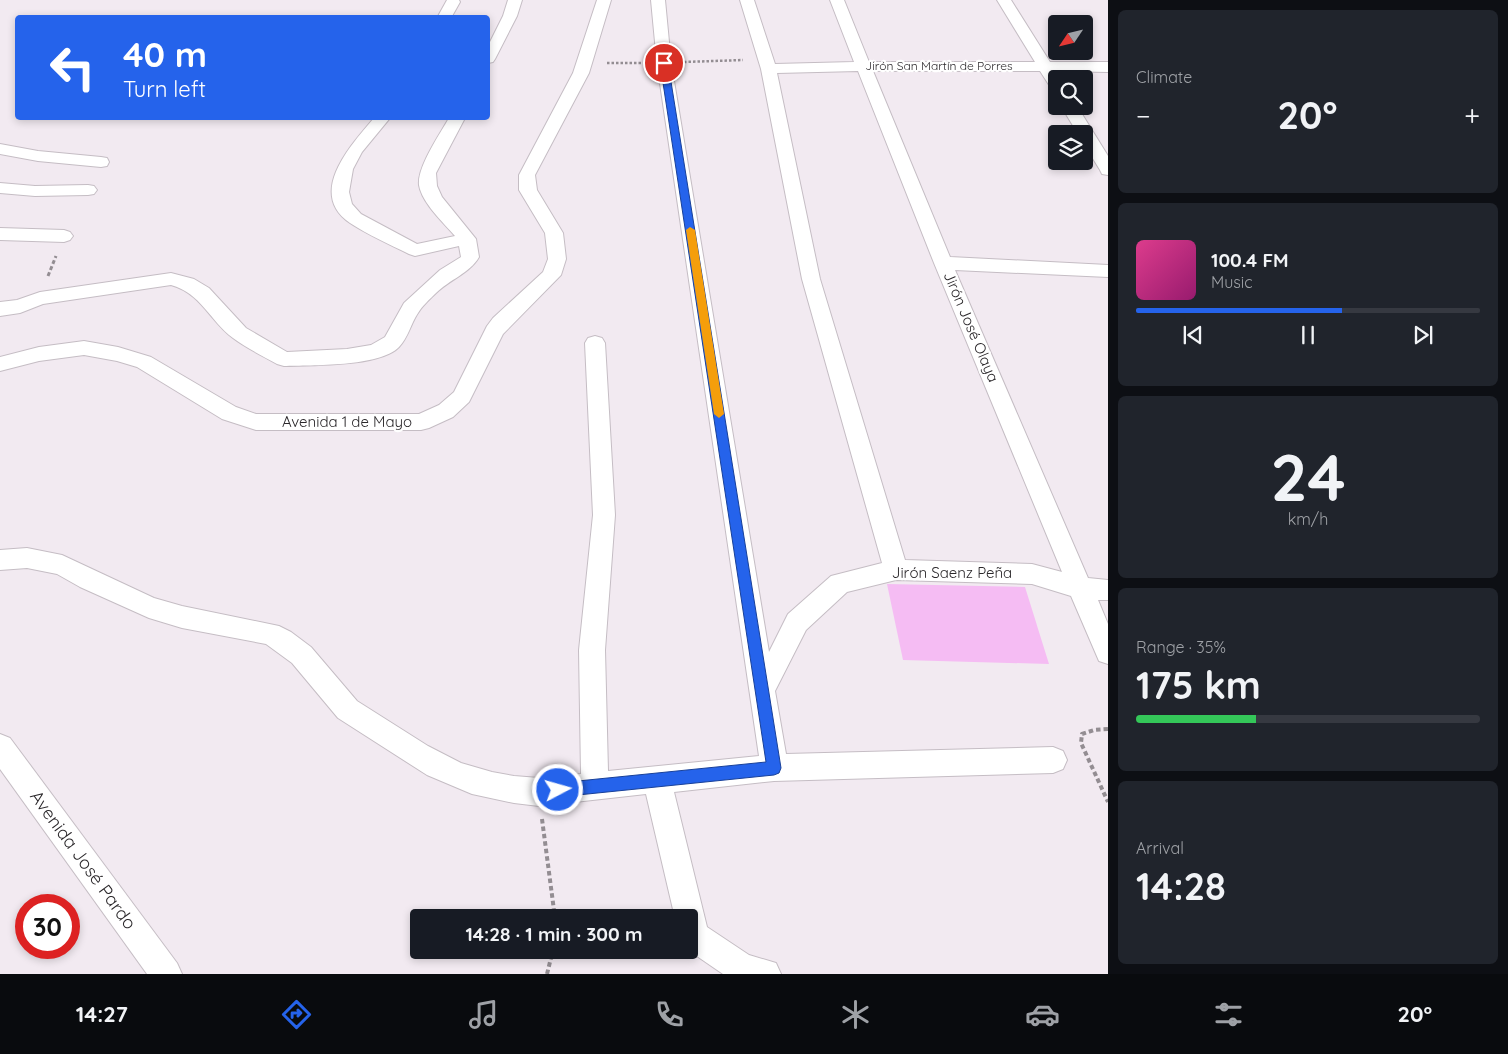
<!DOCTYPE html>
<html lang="en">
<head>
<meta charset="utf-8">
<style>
	:root { --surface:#171b24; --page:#20242c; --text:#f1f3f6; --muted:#9ea1a6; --line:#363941; --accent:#2563eb }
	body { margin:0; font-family:Quicksand,sans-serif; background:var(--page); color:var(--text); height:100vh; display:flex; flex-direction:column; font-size:19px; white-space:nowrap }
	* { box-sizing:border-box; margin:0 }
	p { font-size:16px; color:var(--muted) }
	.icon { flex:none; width:28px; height:28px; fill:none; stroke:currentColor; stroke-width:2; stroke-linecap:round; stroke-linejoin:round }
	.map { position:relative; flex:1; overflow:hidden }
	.sheet { display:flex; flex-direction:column; gap:10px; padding:10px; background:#0d0f14; width:400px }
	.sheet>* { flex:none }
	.hud { position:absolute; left:15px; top:15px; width:475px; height:105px; border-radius:5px; box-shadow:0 2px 8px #0003; background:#2563eb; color:#fff; overflow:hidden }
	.needle { width:32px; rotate:235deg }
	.buttons { position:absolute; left:1048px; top:15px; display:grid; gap:10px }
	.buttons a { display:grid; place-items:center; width:45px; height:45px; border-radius:5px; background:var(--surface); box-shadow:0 2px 8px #0003; font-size:25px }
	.speed { position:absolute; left:15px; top:894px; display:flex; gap:10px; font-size:25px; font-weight:700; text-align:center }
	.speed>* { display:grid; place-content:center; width:65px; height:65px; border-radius:50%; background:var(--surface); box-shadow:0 2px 8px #0003; line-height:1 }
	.speed .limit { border:8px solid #d22; background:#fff; color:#111 }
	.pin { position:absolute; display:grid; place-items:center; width:42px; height:42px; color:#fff; margin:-21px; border:2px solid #fff; border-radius:50%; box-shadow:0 1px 5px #0007 }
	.me { position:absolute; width:55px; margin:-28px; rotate:84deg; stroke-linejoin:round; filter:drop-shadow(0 0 4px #0008) }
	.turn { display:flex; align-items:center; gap:18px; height:105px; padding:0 25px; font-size:22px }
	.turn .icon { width:65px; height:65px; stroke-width:2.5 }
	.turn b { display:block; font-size:35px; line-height:42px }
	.big { font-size:38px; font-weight:800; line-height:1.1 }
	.sheet .card { flex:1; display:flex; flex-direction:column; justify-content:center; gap:8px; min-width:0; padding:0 18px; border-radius:8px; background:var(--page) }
	.sheet .dial { align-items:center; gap:0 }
	.dial b { font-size:65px; line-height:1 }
	.song { display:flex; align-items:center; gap:15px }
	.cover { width:60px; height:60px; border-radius:8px; background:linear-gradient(135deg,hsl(330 70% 55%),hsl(320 70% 35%)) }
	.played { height:5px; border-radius:2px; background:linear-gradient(90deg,var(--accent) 60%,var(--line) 60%) }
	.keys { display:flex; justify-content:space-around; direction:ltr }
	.heat { display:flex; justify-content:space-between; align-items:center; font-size:28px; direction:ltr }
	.charge { height:8px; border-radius:4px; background:linear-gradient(90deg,#34c759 35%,var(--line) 0) }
	.trip { position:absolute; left:410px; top:909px; width:288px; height:50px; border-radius:5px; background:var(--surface); box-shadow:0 2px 8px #0003; font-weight:800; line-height:50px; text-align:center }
	.dock { display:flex; height:80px; justify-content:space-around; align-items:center; background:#090b0e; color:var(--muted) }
	.dock .icon { width:35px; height:35px }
	.dock .selected { color:var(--accent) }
	.dock b { font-size:22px; color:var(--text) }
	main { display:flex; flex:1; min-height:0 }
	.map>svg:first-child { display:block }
	.green { fill:#f5bcf3 }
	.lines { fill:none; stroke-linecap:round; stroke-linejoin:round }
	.minor-casing { stroke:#c5bdc4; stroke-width:2 }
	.path-far2 { stroke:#938d92; stroke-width:2.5; stroke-dasharray:2.5 2; stroke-linecap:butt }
	.path-far1 { stroke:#938d92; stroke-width:3; stroke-dasharray:4 2.5; stroke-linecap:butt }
	.path { stroke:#938d92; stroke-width:4; stroke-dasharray:4.5 3; stroke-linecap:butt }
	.minor { fill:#fff; fill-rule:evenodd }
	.route { fill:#2563eb; stroke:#184099 }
	.slow { fill:#f59e0b }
	.labels { text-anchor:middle; stroke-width:4.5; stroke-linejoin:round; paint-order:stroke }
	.far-street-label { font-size:12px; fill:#2b282b; stroke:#fff }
	.street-label { font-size:15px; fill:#2b282b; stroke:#fff }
	.near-street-label { font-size:18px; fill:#2b282b; stroke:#fff }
</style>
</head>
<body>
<main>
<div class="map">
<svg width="1108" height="974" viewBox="0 0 1108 974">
	<rect width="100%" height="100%" fill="#f2eaf1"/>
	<polygon class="green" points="887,584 1025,587 1049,664 903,660"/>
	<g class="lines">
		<defs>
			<g id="minor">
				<polygon points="447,0 459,0 460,2 451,18 437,18"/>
				<polygon points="508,0 522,0 517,16 495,59 493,62 488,63 488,46 503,16"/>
				<polygon points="597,0 611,0 589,73 535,175 537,190 563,233 566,259 561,275 503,334 469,402 453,417 429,428 421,430 256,430 222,419 137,367 117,361 84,355 39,361 0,371 0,357 39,347 84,341 118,347 151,357 236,407 256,414 419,414 439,405 454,392 487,326 493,318 543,272 548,259 545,233 519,190 519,175 573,73"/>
				<path d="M651 0H665L671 63 769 652 788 614 831 576 882 563 802 279 761 69 740 0H754L775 64 854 62 830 0H844L869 62H1035L997 0H1011L1050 62H1108V72L1055 71 1060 79H1056V90L1051 88 1040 71H873L950 257 1108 265V277L955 270 1088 578 1108 580V600H1098L1108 624V664L1099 661 1071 596 1032 584 896 580 847 592 806 630 775 691 786 754 1053 747 1063 751 1067 760 1063 769 1053 773 774 781 674 792 707 927 749 955 776 963 781 974H723L688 950 689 918H675L646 794 539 806 514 803 472 794 427 775 338 718 292 663 266 644 182 628 149 618 80 587 57 574 27 568 0 570V550L27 548 62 555 154 598 182 606 279 626 291 632 311 647 357 701 428 746 461 763 492 772 514 776 539 778 581 774 579 650 593 515 585 343 588 338 595 336 602 338 605 343 615 515 605 650 608 771 759 756 657 63ZM858 71 934 263 1062 572 1032 564 905 560 820 279 777 73Z"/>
				<polygon points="1061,106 1077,106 1108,156 1108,175 1102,174 1100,170 1084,144 1084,134 1078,134"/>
				<path d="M374 118H390L362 152 353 169 349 192 352 204 361 214 417 244 455 236C443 222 422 203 419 185 417 167 440 134 449 118H465L436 173 437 186 442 197 476 239 479 257C470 273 449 280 436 293 430 299 422 306 418 313 411 323 408 338 399 347 380 367 311 365 284 366L277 364C263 356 246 348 233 338 210 321 201 293 171 285L43 304 20 313 0 316V302L17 300 40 292 171 273 194 279 209 288 246 328 287 352 347 349 371 345 385 337 404 303 440 270 461 257 459 246 415 256 409 254C389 244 368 235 350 223 306 193 352 144 374 118Z"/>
				<polygon points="0,144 38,151 101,157 107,158 109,162 107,166 101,167 38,161 0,154"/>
				<polygon points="0,183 35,186 88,185 94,186 97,190 94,194 88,195 35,196 0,193"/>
				<polygon points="0,228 64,230 70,232 73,236 70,240 64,242 0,240"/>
				<polygon points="0,734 10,738 177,963 182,974 147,974 0,769"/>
			</g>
		</defs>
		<use href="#minor" class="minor-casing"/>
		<g class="path-far2">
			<polyline points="684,62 743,60"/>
			<polyline points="607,63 643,63"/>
		</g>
		<polyline class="path-far1" points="48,276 56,256"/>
		<g class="path">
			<polyline points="1108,729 1094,730 1082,734 1081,743 1108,802"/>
			<polyline points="542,819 555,918"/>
			<polyline points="547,974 553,950"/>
		</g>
		<use href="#minor" class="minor"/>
	</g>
	<polygon class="route" points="664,60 668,63 781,768 779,773 774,775 558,797 553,795 551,790 553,785 558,783 766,762 660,63"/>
	<polygon class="slow" points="690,227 695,230 724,414 719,418 714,414 686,230"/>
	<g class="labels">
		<g class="far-street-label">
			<text x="939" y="70">Jirón San Martín de Porres</text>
		</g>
		<g class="street-label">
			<text transform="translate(971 327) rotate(67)" y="5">Jirón José Olaya</text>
			<text x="347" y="427">Avenida 1 de Mayo</text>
			<text x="952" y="578">Jirón Saenz Peña</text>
		</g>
		<g class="near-street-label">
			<text transform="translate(83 860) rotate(54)" y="6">Avenida José Pardo</text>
		</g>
	</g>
</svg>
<div class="buttons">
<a><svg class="needle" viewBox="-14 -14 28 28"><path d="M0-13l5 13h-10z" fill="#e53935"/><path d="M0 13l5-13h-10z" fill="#9ea1a6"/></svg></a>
<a><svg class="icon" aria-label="search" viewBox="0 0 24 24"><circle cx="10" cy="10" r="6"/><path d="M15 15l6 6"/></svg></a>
<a><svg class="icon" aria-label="layers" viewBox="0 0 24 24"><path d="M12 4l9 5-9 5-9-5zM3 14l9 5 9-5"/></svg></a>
</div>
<div class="speed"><div class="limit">30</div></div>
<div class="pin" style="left:664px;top:63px;background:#d93025"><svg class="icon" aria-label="arrive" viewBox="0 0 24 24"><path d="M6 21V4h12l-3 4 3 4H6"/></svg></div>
<svg class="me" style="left:558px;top:790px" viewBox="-20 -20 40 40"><circle r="17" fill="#2563eb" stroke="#fff" stroke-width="3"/><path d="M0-11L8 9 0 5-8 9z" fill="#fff"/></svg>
<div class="trip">14:28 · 1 min · 300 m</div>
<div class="hud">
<div class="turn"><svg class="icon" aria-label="left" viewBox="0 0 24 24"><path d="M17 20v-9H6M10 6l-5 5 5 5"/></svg><div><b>40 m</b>Turn left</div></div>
</div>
</div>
<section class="sheet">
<div class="card"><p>Climate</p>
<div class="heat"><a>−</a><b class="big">20°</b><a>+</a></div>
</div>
<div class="card">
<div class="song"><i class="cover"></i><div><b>100.4 FM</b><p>Music</p></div></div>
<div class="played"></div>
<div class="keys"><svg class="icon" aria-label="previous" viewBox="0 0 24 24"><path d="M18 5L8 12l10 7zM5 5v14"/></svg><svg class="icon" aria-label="pause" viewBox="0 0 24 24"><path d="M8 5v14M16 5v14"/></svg><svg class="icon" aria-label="next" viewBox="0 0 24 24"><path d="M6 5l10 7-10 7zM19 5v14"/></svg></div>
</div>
<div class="card dial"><b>24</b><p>km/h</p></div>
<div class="card"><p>Range · 35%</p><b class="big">175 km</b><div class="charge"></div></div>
<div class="card"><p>Arrival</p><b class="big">14:28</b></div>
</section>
</main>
<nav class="dock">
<b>14:27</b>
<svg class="icon selected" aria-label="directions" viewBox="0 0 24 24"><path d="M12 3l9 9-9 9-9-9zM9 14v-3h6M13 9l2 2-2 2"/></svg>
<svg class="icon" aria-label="music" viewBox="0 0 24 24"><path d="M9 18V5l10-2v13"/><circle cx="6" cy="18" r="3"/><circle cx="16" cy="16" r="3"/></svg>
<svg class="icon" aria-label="phone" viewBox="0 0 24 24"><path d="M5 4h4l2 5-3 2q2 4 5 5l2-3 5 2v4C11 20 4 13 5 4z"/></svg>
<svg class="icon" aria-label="climate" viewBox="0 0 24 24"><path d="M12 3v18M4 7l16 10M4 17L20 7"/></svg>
<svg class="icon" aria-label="car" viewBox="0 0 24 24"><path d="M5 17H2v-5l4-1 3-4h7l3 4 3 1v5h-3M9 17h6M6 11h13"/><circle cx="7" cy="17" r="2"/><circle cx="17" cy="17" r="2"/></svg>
<svg class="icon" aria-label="filters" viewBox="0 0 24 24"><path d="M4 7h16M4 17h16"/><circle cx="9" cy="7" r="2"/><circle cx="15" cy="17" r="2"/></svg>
<b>20°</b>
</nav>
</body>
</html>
